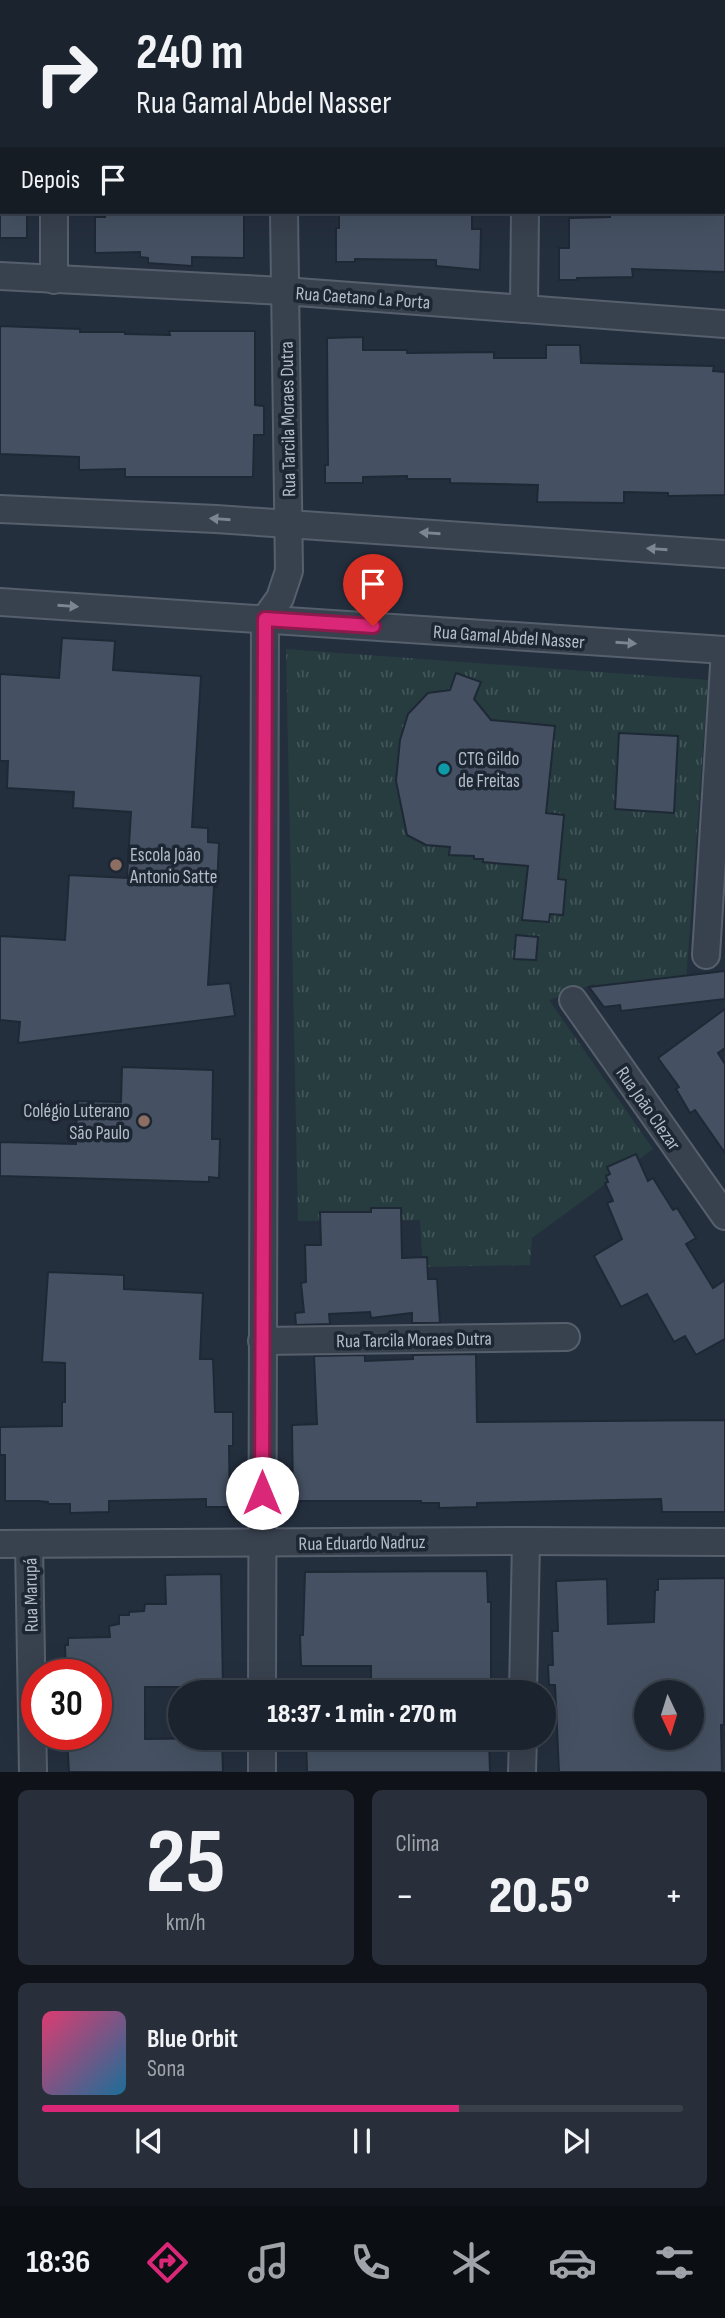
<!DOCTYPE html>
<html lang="pt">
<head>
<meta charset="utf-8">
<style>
	:root { --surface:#1b232e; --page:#282f3a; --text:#f1f3f6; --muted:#a0a4aa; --line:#39404a; --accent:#db2777 }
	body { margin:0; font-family:"Sofia Sans Condensed",sans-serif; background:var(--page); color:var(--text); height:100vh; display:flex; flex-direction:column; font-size:26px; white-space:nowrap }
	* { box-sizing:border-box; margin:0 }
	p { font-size:23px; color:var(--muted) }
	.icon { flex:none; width:38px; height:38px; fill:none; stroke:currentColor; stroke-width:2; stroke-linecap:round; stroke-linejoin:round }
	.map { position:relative; height:1772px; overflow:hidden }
	.side { display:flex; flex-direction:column; gap:18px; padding:18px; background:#0f1319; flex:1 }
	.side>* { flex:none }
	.top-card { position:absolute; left:0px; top:0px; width:726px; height:214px; box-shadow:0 7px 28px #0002,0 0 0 2px var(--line); background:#1b232e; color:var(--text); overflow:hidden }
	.needle { width:46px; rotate:176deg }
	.controls { position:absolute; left:634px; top:1680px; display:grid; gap:14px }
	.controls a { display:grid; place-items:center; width:70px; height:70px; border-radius:50%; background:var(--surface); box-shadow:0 7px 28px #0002,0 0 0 2px var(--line); font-size:35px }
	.speed { position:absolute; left:21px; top:1659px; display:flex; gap:14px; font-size:35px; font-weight:700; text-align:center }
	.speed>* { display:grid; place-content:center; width:91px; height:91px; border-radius:50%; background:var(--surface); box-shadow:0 7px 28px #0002,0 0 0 2px var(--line); line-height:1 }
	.speed .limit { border:10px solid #d22; background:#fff; color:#111 }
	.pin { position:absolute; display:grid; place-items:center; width:60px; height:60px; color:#fff; margin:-72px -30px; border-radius:50% 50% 50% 0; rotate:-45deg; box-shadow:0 0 7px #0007 }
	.pin .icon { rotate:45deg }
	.me { position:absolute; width:77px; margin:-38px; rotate:0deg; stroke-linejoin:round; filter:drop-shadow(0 0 5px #0008) }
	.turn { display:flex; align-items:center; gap:24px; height:147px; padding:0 21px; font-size:32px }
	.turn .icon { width:91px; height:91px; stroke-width:2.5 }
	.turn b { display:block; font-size:49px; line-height:60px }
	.then { display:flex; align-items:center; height:66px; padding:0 21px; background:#0003; gap:14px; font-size:26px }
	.big { font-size:52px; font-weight:800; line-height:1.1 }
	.side .card { flex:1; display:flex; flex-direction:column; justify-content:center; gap:10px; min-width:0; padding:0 24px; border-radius:10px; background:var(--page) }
	.side .dial { align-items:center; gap:0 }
	.dial b { font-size:91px; line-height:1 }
	.song { display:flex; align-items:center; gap:21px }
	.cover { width:84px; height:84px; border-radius:10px; background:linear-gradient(135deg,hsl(340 70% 55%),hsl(200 70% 35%)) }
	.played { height:7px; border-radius:4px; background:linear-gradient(90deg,var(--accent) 65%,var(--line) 65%) }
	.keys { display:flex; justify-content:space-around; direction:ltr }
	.heat { display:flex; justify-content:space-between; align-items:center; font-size:38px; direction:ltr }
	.side .tiles { flex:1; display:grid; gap:18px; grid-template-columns:1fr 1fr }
	.card:last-child { grid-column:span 2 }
	.trip { position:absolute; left:168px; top:1680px; width:388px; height:70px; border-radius:35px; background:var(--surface); box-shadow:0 7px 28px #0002,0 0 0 2px var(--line); font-weight:800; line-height:70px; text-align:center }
	.menu { display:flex; height:112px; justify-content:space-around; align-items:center; background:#0b0e12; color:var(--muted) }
	.menu .icon { width:49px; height:49px }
	.menu .current { color:var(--accent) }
	.menu b { font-size:32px; color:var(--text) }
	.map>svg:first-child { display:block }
	.park { fill:url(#park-tufts) }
	.building { fill:#455162; stroke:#1f2835; stroke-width:2; fill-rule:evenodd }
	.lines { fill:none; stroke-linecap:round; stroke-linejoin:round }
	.minor-casing { stroke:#565f6c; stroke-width:30 }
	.minor { stroke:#38414e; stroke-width:26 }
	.oneway { fill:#7c8592 }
	.route-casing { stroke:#8e194d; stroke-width:18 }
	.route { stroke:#db2777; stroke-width:12 }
	.culture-dot { fill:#0f9aa8; stroke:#1d2633; stroke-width:2.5 }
	.education-dot { fill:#8d6e63; stroke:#1d2633; stroke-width:2.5 }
	.labels { text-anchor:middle; stroke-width:7; stroke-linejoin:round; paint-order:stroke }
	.street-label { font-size:19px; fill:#b4bcc9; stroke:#1d2633 }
	.poi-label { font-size:19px; fill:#b4bcc9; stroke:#1d2633; text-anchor:start }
</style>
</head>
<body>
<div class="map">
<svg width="725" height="1772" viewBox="0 0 725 1772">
	<defs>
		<pattern id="park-tufts" width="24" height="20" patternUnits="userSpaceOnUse" patternTransform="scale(1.75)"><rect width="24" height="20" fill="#263c3f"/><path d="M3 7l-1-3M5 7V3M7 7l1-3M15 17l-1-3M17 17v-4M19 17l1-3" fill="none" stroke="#435659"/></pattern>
	</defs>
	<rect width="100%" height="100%" fill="#242f3e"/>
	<polygon class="park" points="286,649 708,680 686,982 599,999 594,984 549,1000 653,1149 532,1238 530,1265 423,1267 420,1220 298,1221"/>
	<g class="building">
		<rect x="0" y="212" width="27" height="26"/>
		<polygon points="105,212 244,212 244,258 192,257 192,266 148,263 148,258 140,257 140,252 95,253 95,217 105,217"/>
		<polygon points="339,212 472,212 472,229 481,229 480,270 436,266 436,260 355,259 355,262 336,262 336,228 339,228"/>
		<polygon points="610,212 725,212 725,272 632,269 633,277 577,278 577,280 559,280 559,248 569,248 569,218 610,217"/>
		<polygon points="0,326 80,329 80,332 125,332 125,334 170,335 169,331 255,331 255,405 264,406 264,435 254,435 253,477 125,477 125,469 79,470 79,457 0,454"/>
		<polygon points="363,337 363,350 407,350 407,353 494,352 494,358 546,358 546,345 580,345 581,363 714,366 713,371 725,372 725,495 668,496 668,493 624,492 624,503 537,502 538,485 450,483 450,479 407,479 407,476 363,477 363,483 325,483 325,465 328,465 327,338"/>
		<polygon points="62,638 115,641 113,670 201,676 192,827 208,828 208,842 219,843 217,887 214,887 208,985 230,983 235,1016 18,1043 20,1022 0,1020 0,936 65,940 69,875 127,878 131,812 73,808 74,792 7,788 8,761 0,761 0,674 59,678"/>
		<polygon points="456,673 481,682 474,699 491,720 555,726 546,813 564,815 558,879 566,880 563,915 550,914 549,922 522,920 528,866 483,862 483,859 474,859 474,856 449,855 450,847 426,845 407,835 396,781 400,740 408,714 428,693 450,690"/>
		<polygon points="619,733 678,736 674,813 615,809"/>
		<polygon points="516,935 538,937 536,960 514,959"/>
		<polygon points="725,971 725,999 621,1011 620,1005 604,1007 589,987"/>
		<polygon points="725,1009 725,1048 718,1053 725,1064 725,1153 695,1110 690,1113 676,1089 679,1087 658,1058"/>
		<polygon points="122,1067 213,1070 212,1139 220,1139 219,1178 209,1177 209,1182 0,1176 0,1142 76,1144 77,1101 121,1102"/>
		<polygon points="636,1154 648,1181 653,1178 673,1210 677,1208 696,1238 686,1244 713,1288 725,1280 725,1339 696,1355 685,1336 674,1342 647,1294 621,1307 594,1256 622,1239 607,1203 613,1201 605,1183 608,1182 606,1176 610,1174 607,1167"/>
		<polygon points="371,1208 401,1208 402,1258 427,1257 428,1279 437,1279 440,1323 412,1323 412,1313 371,1318 370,1312 329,1314 330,1324 296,1325 295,1313 304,1312 301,1283 306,1282 305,1245 321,1245 320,1212 371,1212"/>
		<polygon points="48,1272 124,1275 124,1289 203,1293 200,1359 213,1359 215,1412 233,1412 233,1446 229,1446 230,1507 206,1507 206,1499 109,1501 109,1512 70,1513 70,1504 48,1504 48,1502 38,1501 5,1501 5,1455 0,1455 0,1427 62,1426 62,1402 65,1402 65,1363 42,1362"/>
		<polygon points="476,1354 477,1422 725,1420 725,1512 662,1512 661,1499 477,1503 477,1507 439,1508 439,1503 421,1503 421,1501 293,1501 292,1425 317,1424 314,1356 365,1355 365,1361 413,1359 413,1355"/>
		<polygon points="487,1571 488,1602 491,1602 491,1692 371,1692 371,1666 301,1666 300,1635 303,1635 305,1572"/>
		<polygon points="221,1574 223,1687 145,1687 145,1739 222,1738 223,1772 69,1772 67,1738 71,1738 71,1734 96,1734 96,1675 66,1675 65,1645 68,1645 68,1638 110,1637 109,1626 119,1624 119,1615 129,1615 129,1612 144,1611 145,1604 166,1604 165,1575"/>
		<path d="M725 1578 724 1725H721L722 1772H559L555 1685H549L548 1665H553L552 1631H558L556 1581 607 1579 608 1624 654 1622 655 1590H658V1579ZM646 1692H691L693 1738H646Z"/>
		<polygon points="306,1738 397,1738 397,1743 435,1740 435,1738 489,1738 490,1772 307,1772"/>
	</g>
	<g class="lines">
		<defs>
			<g id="minor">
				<polyline points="284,0 284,2"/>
				<polyline points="527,0 527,2"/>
				<polyline points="56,2 56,0"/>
				<polyline points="0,53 2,53"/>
				<polyline points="724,56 725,56"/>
				<polyline points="54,212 54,280"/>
				<polyline points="0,276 284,291 725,324"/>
				<polyline points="524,309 525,212"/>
				<polyline points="0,509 216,519 725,554"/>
				<polyline points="0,602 725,650"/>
				<polyline points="265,619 280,598 289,571 284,212"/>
				<polyline points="706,955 725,650"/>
				<polyline points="573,1000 725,1216"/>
				<polyline points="262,1341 566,1337"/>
				<polyline points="0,1544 526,1541 725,1542"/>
				<polyline points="29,1544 33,1772"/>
				<polyline points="262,1692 265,619"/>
				<polyline points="523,1692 526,1541"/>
				<polyline points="262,1738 262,1772"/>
				<polyline points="522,1772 523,1738"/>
			</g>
		</defs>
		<use href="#minor" class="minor-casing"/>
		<use href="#minor" class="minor"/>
	</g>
	<defs><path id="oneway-solid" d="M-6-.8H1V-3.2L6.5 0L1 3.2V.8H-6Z" transform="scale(1.75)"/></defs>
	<g class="oneway">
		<use href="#oneway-solid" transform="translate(220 519) rotate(-176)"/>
		<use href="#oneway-solid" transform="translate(430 533) rotate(-176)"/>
		<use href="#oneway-solid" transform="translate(657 549) rotate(-176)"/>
		<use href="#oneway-solid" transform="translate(68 606) rotate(4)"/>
		<use href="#oneway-solid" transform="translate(626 643) rotate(4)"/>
	</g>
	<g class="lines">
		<defs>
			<polyline id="route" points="262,1493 265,619 373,626"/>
		</defs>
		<use href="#route" class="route-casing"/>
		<use href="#route" class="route"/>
	</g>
	<circle class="culture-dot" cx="444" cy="769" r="7"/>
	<g class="education-dot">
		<circle cx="116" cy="865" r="7"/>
		<circle cx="144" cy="1121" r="7"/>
	</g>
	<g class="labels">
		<g class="street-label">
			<text transform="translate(363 297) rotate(4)" y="7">Rua Caetano La Porta</text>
			<text transform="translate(287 419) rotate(-91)" y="7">Rua Tarcila Moraes Dutra</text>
			<text transform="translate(509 636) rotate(4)" y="7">Rua Gamal Abdel Nasser</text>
			<text transform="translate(649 1108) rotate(55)" y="7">Rua João Clezar</text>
			<text transform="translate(414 1339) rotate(-1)" y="7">Rua Tarcila Moraes Dutra</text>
			<text transform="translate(362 1542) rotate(-1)" y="7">Rua Eduardo Nadruz</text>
			<text transform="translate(30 1595) rotate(-91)" y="7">Rua Marupá</text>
		</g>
		<g class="poi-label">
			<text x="458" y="765">CTG Gildo<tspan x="458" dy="22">de Freitas</tspan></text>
			<text x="130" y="861">Escola João<tspan x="130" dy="22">Antonio Satte</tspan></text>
			<text x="130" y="1117" text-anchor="end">Colégio Luterano<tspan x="130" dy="22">São Paulo</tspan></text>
		</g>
	</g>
</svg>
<div class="controls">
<a><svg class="needle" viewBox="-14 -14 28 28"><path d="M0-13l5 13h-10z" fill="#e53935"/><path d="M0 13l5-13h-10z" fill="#a0a4aa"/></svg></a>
</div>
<div class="speed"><div class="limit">30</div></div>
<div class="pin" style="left:373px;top:626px;background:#d93025"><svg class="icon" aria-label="arrive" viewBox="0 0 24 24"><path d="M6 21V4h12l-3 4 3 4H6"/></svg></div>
<svg class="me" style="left:262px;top:1493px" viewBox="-20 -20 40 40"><circle r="19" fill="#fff"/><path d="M0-13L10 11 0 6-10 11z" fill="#db2777"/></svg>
<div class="trip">18:37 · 1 min · 270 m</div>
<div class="top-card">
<div class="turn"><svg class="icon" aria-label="right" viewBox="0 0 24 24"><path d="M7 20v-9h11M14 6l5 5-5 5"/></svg><div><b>240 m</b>Rua Gamal Abdel Nasser</div></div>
<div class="then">Depois<svg class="icon" aria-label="arrive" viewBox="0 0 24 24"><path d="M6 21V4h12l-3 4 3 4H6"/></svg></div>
</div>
</div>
<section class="side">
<div class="tiles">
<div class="card dial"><b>25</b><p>km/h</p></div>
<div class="card"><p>Clima</p>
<div class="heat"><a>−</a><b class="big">20.5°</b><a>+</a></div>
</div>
<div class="card">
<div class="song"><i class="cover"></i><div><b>Blue Orbit</b><p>Sona</p></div></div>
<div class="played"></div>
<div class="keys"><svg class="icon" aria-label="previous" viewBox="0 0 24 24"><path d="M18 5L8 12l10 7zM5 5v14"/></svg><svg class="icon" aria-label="pause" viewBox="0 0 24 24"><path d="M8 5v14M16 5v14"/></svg><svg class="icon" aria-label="next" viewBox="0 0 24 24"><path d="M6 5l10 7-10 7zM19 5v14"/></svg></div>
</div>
</div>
</section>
<nav class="menu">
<b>18:36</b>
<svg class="icon current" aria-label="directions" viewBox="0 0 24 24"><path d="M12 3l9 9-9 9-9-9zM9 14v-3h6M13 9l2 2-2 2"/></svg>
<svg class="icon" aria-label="music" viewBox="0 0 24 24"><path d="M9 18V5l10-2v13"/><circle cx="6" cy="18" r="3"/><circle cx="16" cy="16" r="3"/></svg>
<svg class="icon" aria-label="phone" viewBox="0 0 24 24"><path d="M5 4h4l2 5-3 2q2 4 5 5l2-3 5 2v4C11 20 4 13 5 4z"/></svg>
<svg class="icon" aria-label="climate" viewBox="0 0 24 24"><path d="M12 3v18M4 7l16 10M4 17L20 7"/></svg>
<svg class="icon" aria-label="car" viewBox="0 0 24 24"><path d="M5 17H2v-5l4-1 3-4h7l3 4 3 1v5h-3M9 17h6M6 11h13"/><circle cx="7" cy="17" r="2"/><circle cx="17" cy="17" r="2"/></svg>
<svg class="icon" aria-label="filters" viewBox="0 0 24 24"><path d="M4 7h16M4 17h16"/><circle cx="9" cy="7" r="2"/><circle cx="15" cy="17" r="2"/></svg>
</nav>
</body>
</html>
